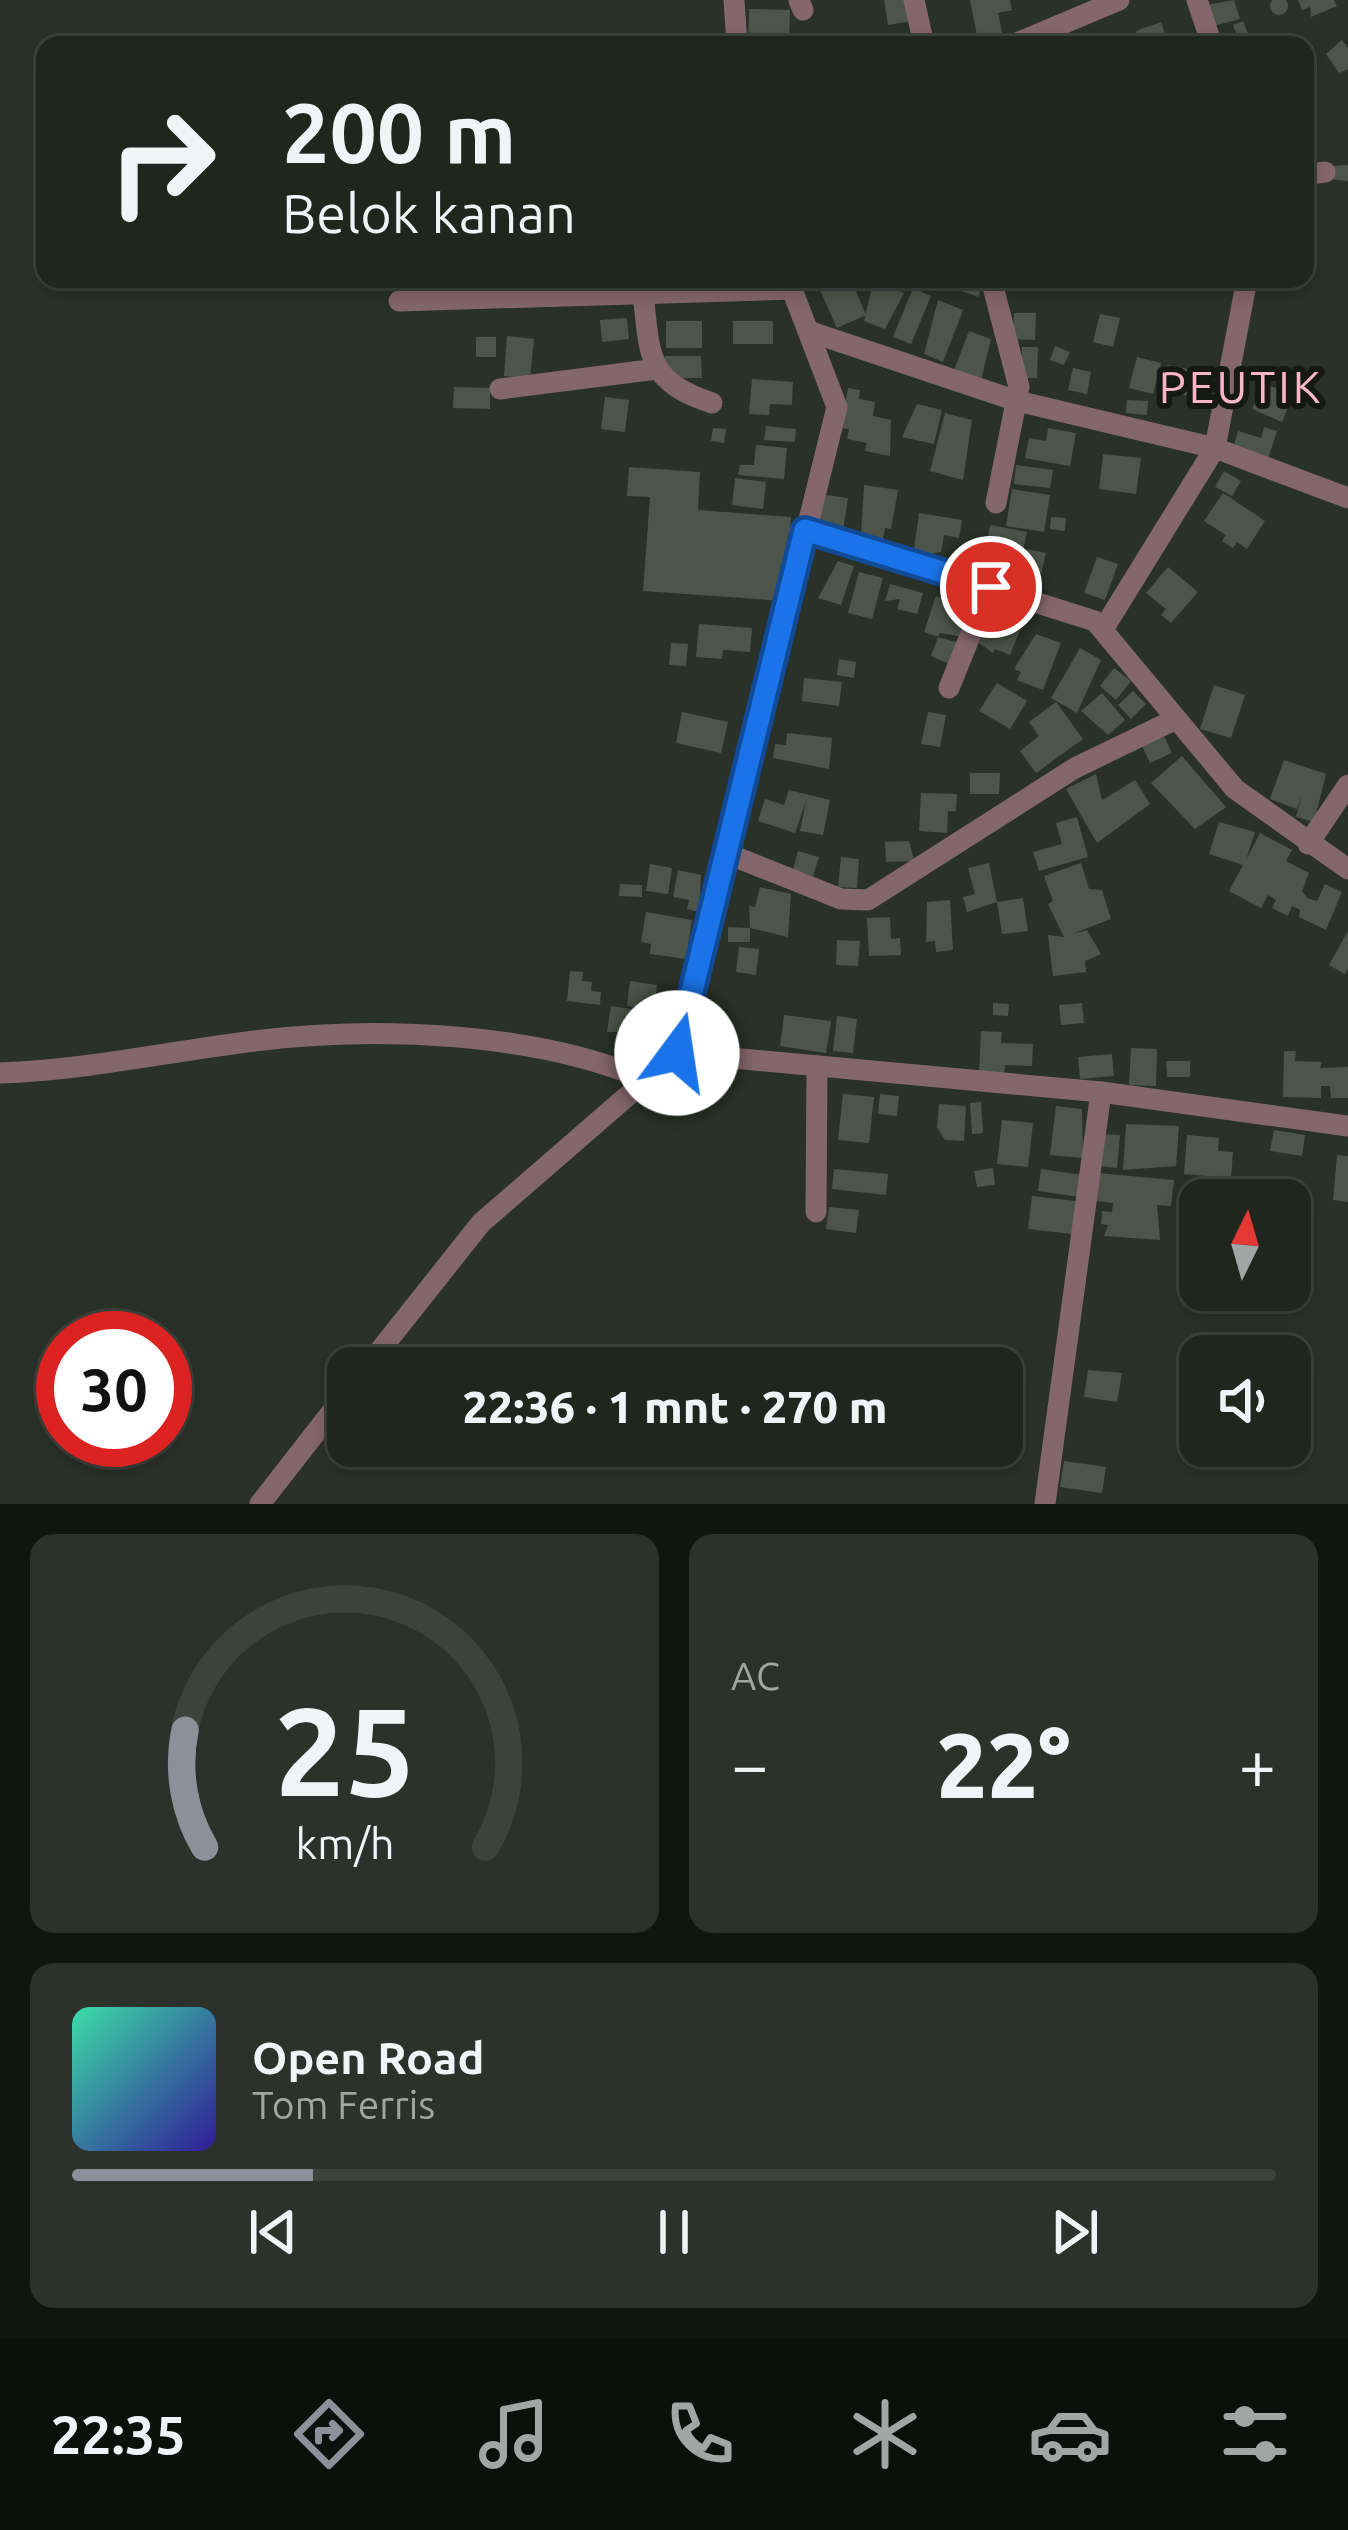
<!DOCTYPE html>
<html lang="id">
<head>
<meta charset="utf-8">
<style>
	:root { --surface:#20251e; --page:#2d312b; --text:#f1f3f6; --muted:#a2a5a4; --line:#3d423c; --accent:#8c9099 }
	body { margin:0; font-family:Ubuntu,sans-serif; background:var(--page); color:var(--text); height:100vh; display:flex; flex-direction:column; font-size:45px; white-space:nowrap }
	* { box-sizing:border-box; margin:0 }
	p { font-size:39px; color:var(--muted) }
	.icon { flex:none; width:66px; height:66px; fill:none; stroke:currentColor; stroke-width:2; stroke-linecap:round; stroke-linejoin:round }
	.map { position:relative; height:1504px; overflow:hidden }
	.side { display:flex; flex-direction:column; gap:30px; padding:30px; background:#121410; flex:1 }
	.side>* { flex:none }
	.banner { position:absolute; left:36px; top:36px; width:1278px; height:252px; border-radius:24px; box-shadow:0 6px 18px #0003,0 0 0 3px var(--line); background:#20251e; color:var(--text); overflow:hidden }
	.needle { width:78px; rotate:5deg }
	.buttons { position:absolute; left:1179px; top:1179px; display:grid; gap:24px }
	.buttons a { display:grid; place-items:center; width:132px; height:132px; border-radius:24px; background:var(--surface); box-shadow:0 6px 18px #0003,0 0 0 3px var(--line); font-size:60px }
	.speed { position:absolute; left:36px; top:1311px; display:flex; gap:24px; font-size:60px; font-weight:700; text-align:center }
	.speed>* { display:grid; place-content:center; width:156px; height:156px; border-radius:50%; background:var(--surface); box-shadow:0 6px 18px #0003,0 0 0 3px var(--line); line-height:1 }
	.speed .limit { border:18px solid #d22; background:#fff; color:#111 }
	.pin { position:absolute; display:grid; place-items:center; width:102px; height:102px; color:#fff; margin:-51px; border:6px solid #fff; border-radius:50%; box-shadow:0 3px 12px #0007 }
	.me { position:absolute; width:132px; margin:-66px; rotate:14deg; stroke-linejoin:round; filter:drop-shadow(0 0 9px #0008) }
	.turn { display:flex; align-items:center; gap:42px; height:252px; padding:0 48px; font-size:54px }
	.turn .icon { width:156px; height:156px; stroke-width:2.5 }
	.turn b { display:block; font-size:84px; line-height:102px }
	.big { font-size:90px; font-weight:800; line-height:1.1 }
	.side .widget { flex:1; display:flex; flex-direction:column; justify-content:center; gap:18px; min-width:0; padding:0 42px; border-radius:24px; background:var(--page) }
	.side .dial { align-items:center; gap:0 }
	.dial svg { height:312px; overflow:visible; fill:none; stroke:var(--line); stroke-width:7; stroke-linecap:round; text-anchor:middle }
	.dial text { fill:var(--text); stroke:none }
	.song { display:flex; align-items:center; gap:36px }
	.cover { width:144px; height:144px; border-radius:18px; background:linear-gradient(135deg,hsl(160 70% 55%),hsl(250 70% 35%)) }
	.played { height:12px; border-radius:6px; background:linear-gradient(90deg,var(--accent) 20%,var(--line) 20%) }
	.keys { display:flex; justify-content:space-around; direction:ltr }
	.heat { display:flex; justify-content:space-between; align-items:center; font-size:66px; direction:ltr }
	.side .tiles { flex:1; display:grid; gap:30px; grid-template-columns:1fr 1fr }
	.widget:last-child { grid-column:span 2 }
	.trip { position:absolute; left:327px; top:1347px; width:696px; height:120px; border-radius:24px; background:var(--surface); box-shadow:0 6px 18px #0003,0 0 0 3px var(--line); font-weight:800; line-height:120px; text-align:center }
	.dock { display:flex; height:192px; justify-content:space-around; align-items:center; background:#0d0f0c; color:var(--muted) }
	.dock .icon { width:84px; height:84px }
	.dock .current { color:var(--accent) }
	.dock b { font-size:54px; color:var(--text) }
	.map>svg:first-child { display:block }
	.building { fill:#4d554a }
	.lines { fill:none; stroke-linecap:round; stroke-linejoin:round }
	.minor { stroke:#84666d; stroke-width:21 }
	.route-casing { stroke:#114b97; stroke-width:30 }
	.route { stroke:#1a73e8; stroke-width:21 }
	.labels { text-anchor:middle; stroke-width:12; stroke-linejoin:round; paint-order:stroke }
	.quarter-label { font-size:45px; letter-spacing:3px; fill:#fab6c6; stroke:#151814 }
</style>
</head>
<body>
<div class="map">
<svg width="1348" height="1504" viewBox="0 0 1348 1504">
	<rect width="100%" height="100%" fill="#2a3128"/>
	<g class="building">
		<circle cx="1279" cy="6" r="9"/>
		<polygon points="884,0 907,0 911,21 888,25"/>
		<polygon points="970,0 1010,0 1012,10 998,13 1004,42 979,45"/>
		<polygon points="1234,0 1240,19 1213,26 1207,5"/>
		<polygon points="1298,0 1334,0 1337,6 1311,17 1310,7 1302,10"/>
		<polygon points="749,9 790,10 789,45 748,45"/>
		<polygon points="1243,21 1250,39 1240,43 1233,25"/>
		<polygon points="1161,22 1169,45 1141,45 1136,31"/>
		<polygon points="1342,40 1348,48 1348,69 1339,73 1326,54"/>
		<polygon points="1348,165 1348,181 1329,179 1330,166"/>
		<polygon points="815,279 851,279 866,315 837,328"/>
		<polygon points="874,279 913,279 910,288 887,281 886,286 904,293 885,329 864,321"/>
		<polygon points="930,279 982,279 979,297 946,286 945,291 928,288"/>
		<polygon points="913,288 931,296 911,344 893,337"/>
		<polygon points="938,300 963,310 943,362 924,354"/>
		<polygon points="1014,313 1036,313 1035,340 1013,339"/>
		<polygon points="1100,314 1120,318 1113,347 1093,342"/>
		<polygon points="627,318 629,339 602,342 600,320"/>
		<rect x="666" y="321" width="36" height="27"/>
		<rect x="733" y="321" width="40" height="23"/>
		<polygon points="969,331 991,339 981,380 954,370"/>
		<polygon points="507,336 534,339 530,379 504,376"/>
		<rect x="476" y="337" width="20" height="20"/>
		<polygon points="1055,346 1070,352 1064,365 1050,360"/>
		<polygon points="1022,347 1038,347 1037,378 1022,378"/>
		<polygon points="664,356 701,356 702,378 673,378"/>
		<polygon points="1137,357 1161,363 1153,394 1129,388"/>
		<polygon points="1167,365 1216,374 1211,400 1162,391"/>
		<polygon points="1073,368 1091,372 1087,394 1068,390"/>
		<polygon points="752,379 793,382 792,405 770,404 769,415 749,414"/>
		<polygon points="1263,383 1293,395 1282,422 1252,409"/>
		<polygon points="454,387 490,388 490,409 453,408"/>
		<polygon points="848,388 860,390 859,399 875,402 873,416 891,420 890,456 865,451 867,443 847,439 849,429 835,427 842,421"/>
		<polygon points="605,397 629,400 625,432 601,429"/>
		<polygon points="1127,400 1148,401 1147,415 1126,413"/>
		<polygon points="917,404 942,410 934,444 902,437"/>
		<polygon points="945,413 972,420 963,480 930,471"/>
		<polygon points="766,426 796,429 795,442 764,440"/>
		<polygon points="1264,427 1277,431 1268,459 1233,448 1238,431 1261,438"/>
		<polygon points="713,428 726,429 724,443 711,441"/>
		<polygon points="1048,428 1076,433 1070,466 1025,458 1029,438 1046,441"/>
		<polygon points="756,445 787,448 784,479 738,475 740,465 754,465"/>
		<polygon points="1103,454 1141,458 1136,494 1099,489"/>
		<polygon points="1016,465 1053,470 1050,488 1014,484"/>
		<polygon points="629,467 700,472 698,510 791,517 784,601 643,591 650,497 627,496"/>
		<polygon points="1224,471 1241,481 1232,496 1215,487"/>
		<polygon points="735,478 766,482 763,509 732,505"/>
		<polygon points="864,485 898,490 891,529 885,528 883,539 861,535"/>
		<polygon points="1012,489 1050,495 1044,532 1006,526"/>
		<polygon points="1223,493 1265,521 1247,549 1237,542 1233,548 1222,541 1226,535 1204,521"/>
		<polygon points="819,494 848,498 843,531 814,527"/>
		<polygon points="919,513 962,520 959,538 944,535 941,552 922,555 914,549"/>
		<polygon points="1051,517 1066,518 1065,531 1050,529"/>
		<polygon points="990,525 1027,532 1023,551 988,539"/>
		<polygon points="985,541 1007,546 1002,574 980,570"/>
		<polygon points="1027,549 1046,553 1040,579 1022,575"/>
		<polygon points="1097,557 1118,564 1105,600 1084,593"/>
		<polygon points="838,561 854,566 841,605 818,598"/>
		<polygon points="1168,567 1198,592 1171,623 1161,615 1166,609 1146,593"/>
		<polygon points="859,572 883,578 872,619 848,613"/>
		<polygon points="890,584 923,593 917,614 897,609 900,599 885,601"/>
		<polygon points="948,593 975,602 963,637 940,633 938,637 963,644 954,666 931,656 938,637 924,632 936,596 946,600"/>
		<polygon points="992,597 1008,604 1002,620 1021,628 1010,655 995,649 993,653 979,643"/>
		<polygon points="699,624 752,628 750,652 723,650 722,659 696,657"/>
		<polygon points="1036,634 1061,643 1043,690 1017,680 1021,672 1014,669"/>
		<polygon points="671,643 688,644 686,666 669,665"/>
		<polygon points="1080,648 1101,660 1077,713 1051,698"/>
		<polygon points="839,659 856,662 854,678 837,675"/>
		<polygon points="1114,668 1131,681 1116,700 1100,686"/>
		<polygon points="804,678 842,682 839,706 802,701"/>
		<polygon points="997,683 1027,701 1010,729 979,711"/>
		<polygon points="1214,685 1245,695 1231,738 1200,729"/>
		<polygon points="1133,691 1146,704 1131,719 1118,705"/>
		<polygon points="1102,693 1125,720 1108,735 1081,711"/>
		<polygon points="1056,702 1083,739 1036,773 1020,751 1039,736 1029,722"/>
		<polygon points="682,712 728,722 721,753 676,743"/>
		<polygon points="928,712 946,715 940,747 921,744"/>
		<polygon points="787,733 832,738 829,769 773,758 775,744 786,745"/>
		<polygon points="1164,736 1172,753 1150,763 1142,746"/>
		<polygon points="1182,756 1226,807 1195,829 1151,783"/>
		<polygon points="1284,760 1326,774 1314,822 1296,817 1302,795 1297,809 1270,799"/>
		<polygon points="970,773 1000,773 999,794 970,794"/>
		<polygon points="1096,774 1102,800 1135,780 1150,804 1097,843 1066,789"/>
		<polygon points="789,790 830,800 823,835 800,831 806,801 795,833 758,821 765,799 784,805"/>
		<polygon points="921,793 957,794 956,811 948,811 947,833 919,831"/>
		<polygon points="1077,817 1088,857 1039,871 1033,852 1062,844 1056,823"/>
		<polygon points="1219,822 1255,832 1246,860 1260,833 1292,850 1286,861 1309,873 1302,891 1307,898 1317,901 1325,884 1342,892 1326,930 1299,917 1300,910 1292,906 1288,916 1272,908 1276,900 1268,895 1261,908 1229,891 1243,865 1209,854"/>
		<polygon points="909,841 914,861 886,862 885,842"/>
		<polygon points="798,851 819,857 813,876 793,870"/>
		<polygon points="841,857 859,859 857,888 838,887"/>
		<polygon points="989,863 997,902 1023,898 1028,931 1002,934 997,902 967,912 963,897 975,894 968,868"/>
		<polygon points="1081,863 1089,889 1102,890 1111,919 1072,934 1087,930 1101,954 1085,961 1086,972 1053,976 1048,935 1064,937 1048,904 1053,901 1044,876"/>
		<polygon points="650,864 672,868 668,894 646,891"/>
		<polygon points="678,870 701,875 699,912 687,909 689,900 673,897"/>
		<polygon points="620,884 642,885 642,897 619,896"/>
		<polygon points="760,887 791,894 788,937 750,928 750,942 728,942 728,927 750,928 749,906 755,907"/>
		<polygon points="950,900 953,950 936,952 935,941 926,942 927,902"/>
		<polygon points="646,912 692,920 686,959 650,954 651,944 641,942"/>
		<polygon points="890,917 891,939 900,938 901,955 869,956 867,918"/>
		<polygon points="1348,931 1348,969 1345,974 1329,965"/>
		<polygon points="837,940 860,941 858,966 836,965"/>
		<polygon points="739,947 759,949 756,975 736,972"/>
		<polygon points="570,971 583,972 582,981 592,982 591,991 601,992 600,1005 567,1001"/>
		<polygon points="630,981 657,985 654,1010 627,1006"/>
		<polygon points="993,1003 1009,1004 1008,1016 993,1015"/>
		<polygon points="1082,1003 1084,1023 1061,1025 1059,1005"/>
		<polygon points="611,1006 657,1013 654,1032 607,1032"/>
		<polygon points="784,1015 831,1021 826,1053 780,1046"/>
		<polygon points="837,1016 857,1019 853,1053 833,1051"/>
		<polygon points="981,1031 1002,1032 1001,1043 1033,1044 1032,1066 1005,1065 1004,1075 979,1074"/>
		<polygon points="1131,1048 1157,1049 1156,1086 1129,1085"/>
		<polygon points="1284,1051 1296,1051 1295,1061 1322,1062 1320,1068 1348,1067 1348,1098 1331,1098 1330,1086 1321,1086 1321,1098 1283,1097"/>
		<polygon points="1112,1054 1114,1076 1080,1079 1078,1057"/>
		<polygon points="1166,1061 1190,1061 1190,1077 1167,1077"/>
		<polygon points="843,1094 874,1097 869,1143 838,1140"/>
		<polygon points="880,1094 899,1096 897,1116 878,1114"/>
		<polygon points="981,1102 983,1133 972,1134 970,1103"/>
		<polygon points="939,1104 966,1106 964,1141 945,1140 937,1127"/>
		<polygon points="1056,1106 1082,1109 1083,1158 1050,1155"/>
		<polygon points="1002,1120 1033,1123 1028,1167 997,1164"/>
		<polygon points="1126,1124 1179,1126 1176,1166 1123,1170"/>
		<polygon points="1274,1130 1305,1135 1302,1156 1270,1151"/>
		<polygon points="1103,1134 1120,1135 1117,1168 1100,1166"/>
		<polygon points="1187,1135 1219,1138 1218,1151 1233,1152 1231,1178 1184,1174"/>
		<polygon points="1337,1155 1348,1156 1348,1202 1333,1200"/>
		<polygon points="993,1168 995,1185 977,1187 974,1171"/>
		<polygon points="834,1169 888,1174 886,1195 832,1189"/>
		<polygon points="1041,1169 1082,1175 1079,1197 1038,1191"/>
		<polygon points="1098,1173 1174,1180 1171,1206 1157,1205 1160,1240 1104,1236 1108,1225 1101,1224 1102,1211 1112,1212 1113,1203 1096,1201"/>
		<polygon points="1032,1196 1076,1201 1072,1234 1028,1229"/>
		<polygon points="829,1207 859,1210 856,1233 826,1229"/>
		<polygon points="1088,1370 1122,1373 1117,1402 1084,1397"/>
		<polygon points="1064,1461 1106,1467 1102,1493 1060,1487"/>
	</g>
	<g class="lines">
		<g class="minor">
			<polyline points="734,0 737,45"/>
			<polyline points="799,0 803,10"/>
			<polyline points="914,0 924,45"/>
			<polyline points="1197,0 1212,45"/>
			<polyline points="1012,45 1119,0"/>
			<polyline points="1305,175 1325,172"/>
			<polyline points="991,279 1019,387 996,503"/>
			<path d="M643 293C650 356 646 381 712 403"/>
			<polyline points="399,301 793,289"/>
			<polyline points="811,332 1017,401 1215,448 1348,498"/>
			<polyline points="500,389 657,369"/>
			<polyline points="805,530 1095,621 1235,789 1348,869"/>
			<polyline points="1104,628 1215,448 1247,279"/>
			<polyline points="949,688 990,587"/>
			<polyline points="1308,844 1348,785"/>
			<polyline points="728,854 841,899 868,900 1075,768 1176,719"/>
			<polyline points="677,1053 837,407 788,279"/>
			<path d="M0 1073C89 1070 175 1050 263 1040 380 1026 534 1033 642 1078"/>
			<polyline points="816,1212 817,1066"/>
			<polyline points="366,1368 481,1223 677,1053 1101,1092 1348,1126"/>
			<polyline points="260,1504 348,1391"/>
			<polyline points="1045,1504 1101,1092"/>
		</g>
	</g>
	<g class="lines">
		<defs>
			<polyline id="route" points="677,1053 805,530 991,587"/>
		</defs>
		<use href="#route" class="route-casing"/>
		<use href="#route" class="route"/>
	</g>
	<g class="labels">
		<g class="quarter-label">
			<text x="1241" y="403">PEUTIK</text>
		</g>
	</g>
</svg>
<div class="buttons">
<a><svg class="needle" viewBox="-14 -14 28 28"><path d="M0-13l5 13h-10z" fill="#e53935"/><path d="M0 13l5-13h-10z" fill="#a2a5a4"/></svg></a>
<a><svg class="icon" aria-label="sound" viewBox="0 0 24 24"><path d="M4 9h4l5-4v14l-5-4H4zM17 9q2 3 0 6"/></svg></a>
</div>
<div class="speed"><div class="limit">30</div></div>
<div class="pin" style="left:991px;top:587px;background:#d93025"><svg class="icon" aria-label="arrive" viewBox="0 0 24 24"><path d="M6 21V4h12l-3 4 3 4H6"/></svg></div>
<svg class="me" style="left:677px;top:1053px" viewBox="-20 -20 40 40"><circle r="19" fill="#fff"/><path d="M0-13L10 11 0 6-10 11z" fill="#1a73e8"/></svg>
<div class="trip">22:36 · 1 mnt · 270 m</div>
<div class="banner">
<div class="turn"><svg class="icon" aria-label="right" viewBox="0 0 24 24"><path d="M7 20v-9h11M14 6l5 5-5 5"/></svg><div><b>200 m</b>Belok kanan</div></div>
</div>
</div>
<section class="side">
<div class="tiles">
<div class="widget dial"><svg viewBox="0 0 100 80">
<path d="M14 69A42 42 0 1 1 86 69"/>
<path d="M14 69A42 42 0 0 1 9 39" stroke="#8c9099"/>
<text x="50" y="56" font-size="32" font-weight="700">25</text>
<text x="50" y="72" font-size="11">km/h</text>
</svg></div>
<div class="widget"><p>AC</p>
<div class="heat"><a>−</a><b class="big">22°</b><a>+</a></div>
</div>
<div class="widget">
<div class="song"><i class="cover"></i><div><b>Open Road</b><p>Tom Ferris</p></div></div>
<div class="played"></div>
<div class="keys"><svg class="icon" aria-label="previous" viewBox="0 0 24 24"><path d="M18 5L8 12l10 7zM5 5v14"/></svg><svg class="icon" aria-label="pause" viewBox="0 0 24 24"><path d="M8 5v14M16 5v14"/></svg><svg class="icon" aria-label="next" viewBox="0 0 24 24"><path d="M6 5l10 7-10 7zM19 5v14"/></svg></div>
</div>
</div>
</section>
<nav class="dock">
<b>22:35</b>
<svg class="icon current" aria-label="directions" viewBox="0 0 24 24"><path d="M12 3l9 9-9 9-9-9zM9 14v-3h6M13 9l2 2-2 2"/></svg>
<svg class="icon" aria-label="music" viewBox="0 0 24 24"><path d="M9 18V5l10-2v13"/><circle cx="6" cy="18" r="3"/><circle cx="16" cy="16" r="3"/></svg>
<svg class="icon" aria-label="phone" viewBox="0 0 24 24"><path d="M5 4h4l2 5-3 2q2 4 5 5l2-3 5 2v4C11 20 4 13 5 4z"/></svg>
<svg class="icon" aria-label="climate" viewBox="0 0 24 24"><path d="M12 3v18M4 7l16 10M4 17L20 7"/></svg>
<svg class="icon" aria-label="car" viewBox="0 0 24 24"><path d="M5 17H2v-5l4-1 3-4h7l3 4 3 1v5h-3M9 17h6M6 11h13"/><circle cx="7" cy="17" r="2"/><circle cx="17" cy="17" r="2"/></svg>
<svg class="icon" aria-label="filters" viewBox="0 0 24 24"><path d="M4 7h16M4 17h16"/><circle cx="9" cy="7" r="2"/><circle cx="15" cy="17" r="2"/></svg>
</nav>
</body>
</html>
